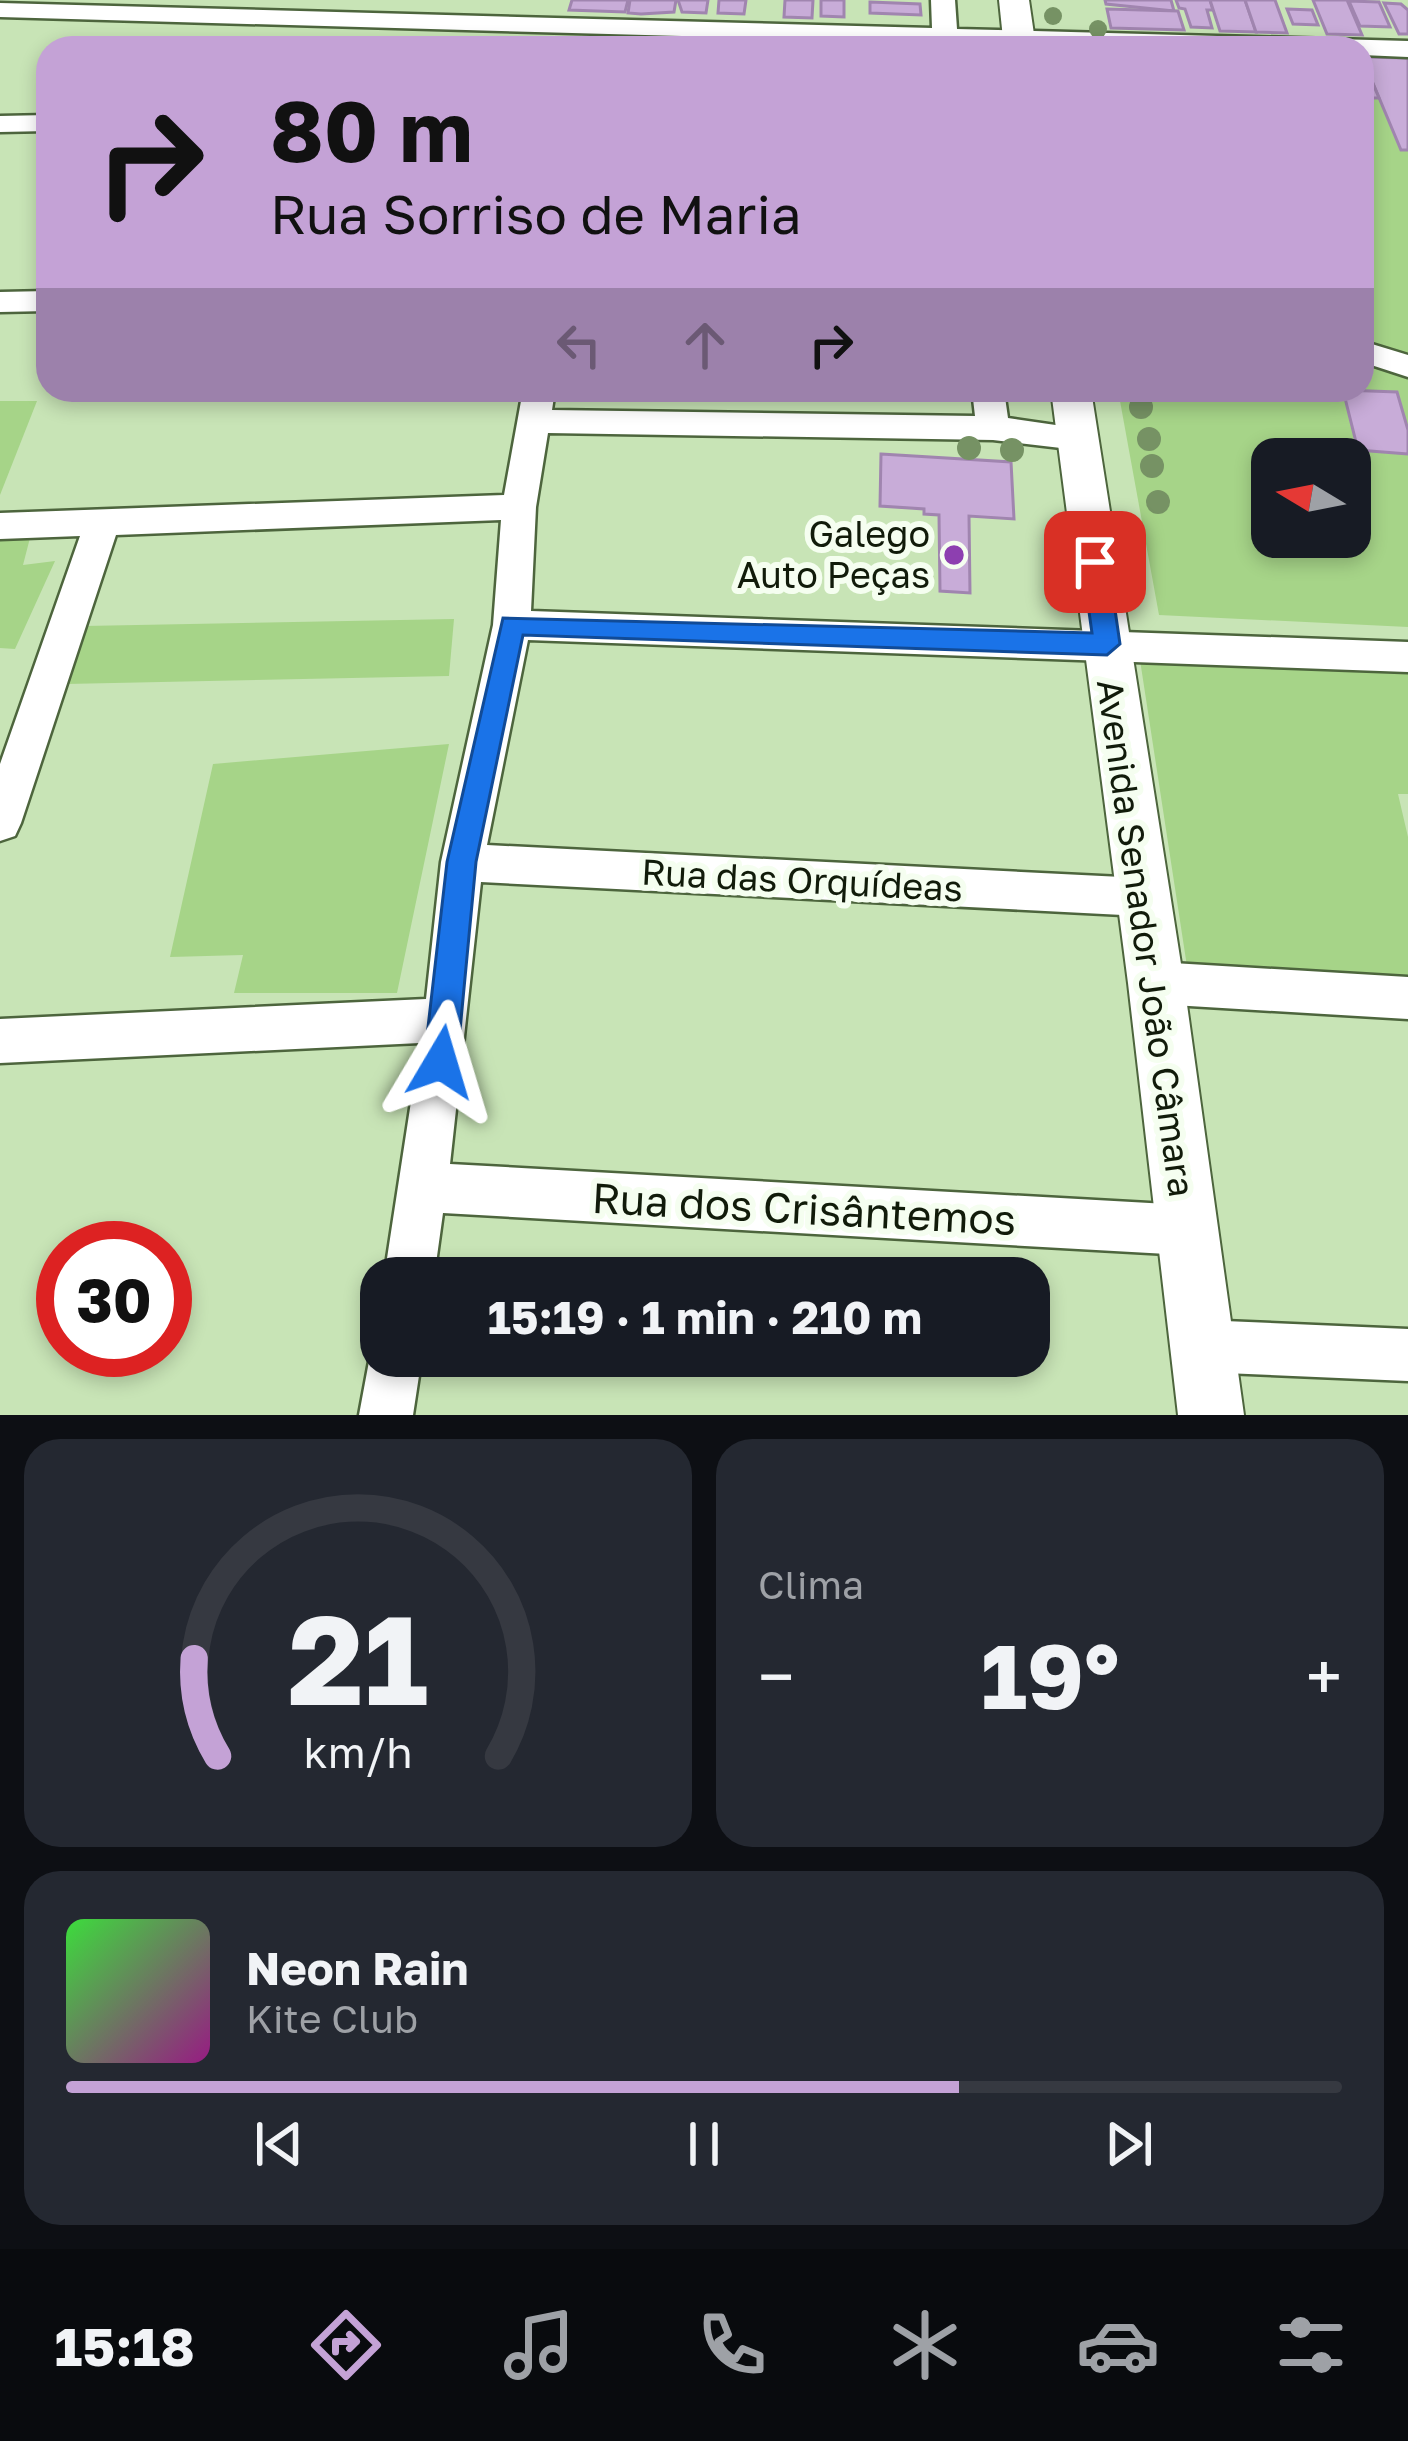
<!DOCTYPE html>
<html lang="pt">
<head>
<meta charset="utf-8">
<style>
	:root { --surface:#171b24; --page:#242831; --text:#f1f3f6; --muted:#9ea1a6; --line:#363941; --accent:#c4a2d6 }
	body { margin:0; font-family:"Golos Text",sans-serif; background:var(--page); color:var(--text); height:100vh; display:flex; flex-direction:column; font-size:45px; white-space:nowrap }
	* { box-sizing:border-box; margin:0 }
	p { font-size:39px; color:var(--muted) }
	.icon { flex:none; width:66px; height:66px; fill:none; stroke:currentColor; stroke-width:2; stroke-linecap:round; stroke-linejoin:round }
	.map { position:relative; height:1415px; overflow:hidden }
	.sheet { display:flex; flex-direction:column; gap:24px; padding:24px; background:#0d0f14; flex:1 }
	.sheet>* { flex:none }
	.banner { position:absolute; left:36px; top:36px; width:1338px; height:366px; border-radius:36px; box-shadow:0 6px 18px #0003; background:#c4a2d6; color:#111; overflow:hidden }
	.needle { width:78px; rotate:280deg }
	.buttons { position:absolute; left:1251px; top:438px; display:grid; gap:24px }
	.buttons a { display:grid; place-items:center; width:120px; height:120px; border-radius:24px; background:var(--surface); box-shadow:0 6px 18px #0003; font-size:60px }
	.speed { position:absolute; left:36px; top:1221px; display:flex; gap:24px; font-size:60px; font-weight:700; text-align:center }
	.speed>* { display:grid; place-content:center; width:156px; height:156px; border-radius:50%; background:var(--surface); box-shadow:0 6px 18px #0003; line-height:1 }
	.speed .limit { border:18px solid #d22; background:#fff; color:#111 }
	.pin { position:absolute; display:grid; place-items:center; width:102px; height:102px; color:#fff; margin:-51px; border-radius:24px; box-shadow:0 6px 18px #0006 }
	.me { position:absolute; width:132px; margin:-66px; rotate:7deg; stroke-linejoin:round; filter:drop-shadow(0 0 9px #0008) }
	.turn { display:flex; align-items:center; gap:42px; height:252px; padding:0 36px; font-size:54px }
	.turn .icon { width:156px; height:156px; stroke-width:2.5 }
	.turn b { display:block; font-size:84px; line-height:102px }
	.lanes { display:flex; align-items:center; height:114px; padding:0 36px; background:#0003; justify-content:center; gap:60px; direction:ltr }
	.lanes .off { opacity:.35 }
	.big { font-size:90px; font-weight:700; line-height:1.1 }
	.sheet .card { flex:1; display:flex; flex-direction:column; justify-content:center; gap:18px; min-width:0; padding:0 42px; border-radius:36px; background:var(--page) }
	.sheet .dial { align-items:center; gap:0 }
	.dial svg { height:312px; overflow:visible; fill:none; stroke:var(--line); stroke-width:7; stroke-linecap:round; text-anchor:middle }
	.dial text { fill:var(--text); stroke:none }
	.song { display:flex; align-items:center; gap:36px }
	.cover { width:144px; height:144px; border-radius:18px; background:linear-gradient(135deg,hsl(120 70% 55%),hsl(310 70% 35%)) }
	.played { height:12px; border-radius:6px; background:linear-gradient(90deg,var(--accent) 70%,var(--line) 70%) }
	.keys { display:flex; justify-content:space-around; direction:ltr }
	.heat { display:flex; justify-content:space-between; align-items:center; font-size:66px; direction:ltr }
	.sheet .tiles { flex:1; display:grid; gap:24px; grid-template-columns:1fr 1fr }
	.card:last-child { grid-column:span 2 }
	.trip { position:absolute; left:360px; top:1257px; width:690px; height:120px; border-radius:36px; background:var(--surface); box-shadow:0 6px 18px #0003; font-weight:700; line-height:120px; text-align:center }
	.tabs { display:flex; height:192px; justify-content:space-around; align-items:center; background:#090b0e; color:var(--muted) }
	.tabs .icon { width:84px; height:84px }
	.tabs .current { color:var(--accent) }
	.tabs b { font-size:54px; color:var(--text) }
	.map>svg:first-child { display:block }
	.green { fill:#a6d488; fill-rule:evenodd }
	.building { fill:#c8acd8; stroke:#a085af; stroke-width:3 }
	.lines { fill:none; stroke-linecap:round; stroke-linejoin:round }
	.minor-casing { stroke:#4d653d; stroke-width:5 }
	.major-casing { stroke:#4d653d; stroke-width:4 }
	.minor { fill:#fff; fill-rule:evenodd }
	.major { fill:#fff; fill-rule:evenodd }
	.tree { fill:#769264 }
	.route { fill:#1a73e8; stroke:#114b97; stroke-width:3 }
	.poi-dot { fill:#8d3fb0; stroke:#f5fef0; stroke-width:4.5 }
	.labels { text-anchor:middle; stroke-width:12; stroke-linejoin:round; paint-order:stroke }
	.poi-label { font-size:36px; fill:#111b0a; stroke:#f5fef0; text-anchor:end }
	.street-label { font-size:36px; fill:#111b0a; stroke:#f5fef0 }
	.near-street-label { font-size:42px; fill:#111b0a; stroke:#f5fef0 }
</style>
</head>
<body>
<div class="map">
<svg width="1408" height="1415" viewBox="0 0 1408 1415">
	<rect width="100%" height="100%" fill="#c8e4b6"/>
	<g class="green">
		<path d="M1362 98H1379L1401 149 1408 150V627L1159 615 1118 390H1362ZM1272 459H1350V537H1272Z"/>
		<polygon points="0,401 37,401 0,495"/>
		<polygon points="31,534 23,565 55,561 15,649 0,648 0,535"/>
		<polygon points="454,619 449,676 66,684 84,626"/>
		<polygon points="1140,660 1408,666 1408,794 1398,794 1408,837 1408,977 1188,973"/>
		<polygon points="449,744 397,993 234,993 243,955 170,957 213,764"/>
	</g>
	<g class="building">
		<polygon points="572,0 628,0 625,12 569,10"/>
		<polygon points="630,0 676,0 674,12 641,14 628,13"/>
		<polygon points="678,0 708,0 706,13 682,12"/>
		<polygon points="719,0 746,0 744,14 718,13"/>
		<polygon points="785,0 813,0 812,18 784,17"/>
		<polygon points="821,0 844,0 844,17 821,16"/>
		<polygon points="1105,0 1171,0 1174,11 1106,4"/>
		<polygon points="1176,0 1210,0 1213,10 1207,10 1212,28 1191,27 1185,9 1179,8"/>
		<polygon points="1210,0 1245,0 1256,32 1220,31"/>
		<polygon points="1245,0 1275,0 1287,33 1256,32"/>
		<polygon points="1313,0 1347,0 1362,35 1327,34"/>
		<polygon points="1349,1 1379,2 1390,27 1360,26"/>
		<polygon points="870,2 920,4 921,15 870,13"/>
		<polygon points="1384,3 1401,4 1408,10 1408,34 1399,34"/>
		<polygon points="1107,9 1178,11 1184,30 1111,28"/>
		<polygon points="1287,9 1312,10 1318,25 1293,24"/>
		<polygon points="1362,57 1408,58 1408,150 1401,150"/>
		<polygon points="1362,58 1379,98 1362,98"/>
		<polygon points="1343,390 1397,392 1408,430 1408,454 1358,450"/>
		<polygon points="881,454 1011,462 1014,519 969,516 970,593 940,591 939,515 924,514 924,509 880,506"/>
	</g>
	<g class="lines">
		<defs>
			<g id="minor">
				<polygon points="931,0 955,0 957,29 1408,41 1408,57 1362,55 1362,48 958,44 959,48 933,48 933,43 0,17 0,3 932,28"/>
				<polygon points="48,115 48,131 0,132 0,116"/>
				<polygon points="48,291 48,311 0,312 0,292"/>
				<polygon points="1362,341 1408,355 1408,377 1362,362"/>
				<polygon points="523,390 555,390 552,410 975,416 972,390 1004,390 1008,418 1090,430 1095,438 1090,446 1078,450 993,440 548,433 536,507 531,611 1408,642 1408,672 528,640 487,845 1142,878 1157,883 1163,897 1157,911 1142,916 481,882 450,1164 1185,1205 1203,1212 1210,1230 1203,1248 1185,1255 443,1213 434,1278 384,1278 420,1043 0,1063 0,1019 426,999 441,862 493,625 501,520 116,535 21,823 15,836 0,841 0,764 80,536 0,539 0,513 504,495"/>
				<polygon points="1156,962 1408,977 1408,1019 1156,1004 1140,998 1134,983 1140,968"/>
				<polygon points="1201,1320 1408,1329 1408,1381 1201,1372 1183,1364 1175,1346 1183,1328"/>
				<polygon points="381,1336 381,1356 422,1356 413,1415 359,1415 370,1356"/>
			</g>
			<g id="major">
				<polygon points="999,0 1029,0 1036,48 1004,48"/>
				<polygon points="1051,390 1091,390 1184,983 1244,1415 1178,1415 1128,983"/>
			</g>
		</defs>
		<use href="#minor" class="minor-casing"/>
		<use href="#major" class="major-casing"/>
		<use href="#minor" class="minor"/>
		<use href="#major" class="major"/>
	</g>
	<g class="tree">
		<circle cx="1053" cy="16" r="9"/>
		<circle cx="1098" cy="29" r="9"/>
		<circle cx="1141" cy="407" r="12"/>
		<circle cx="1149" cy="439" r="12"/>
		<circle cx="969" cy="448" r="12"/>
		<circle cx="1012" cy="450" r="12"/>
		<circle cx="1152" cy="466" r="12"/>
		<circle cx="1158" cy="502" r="12"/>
	</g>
	<polygon class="route" points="1095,552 1108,562 1120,644 1107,655 523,635 476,862 457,1062 452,1073 441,1077 429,1073 424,1062 447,862 503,618 1092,633 1082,562"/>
	<circle class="poi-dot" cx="954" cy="555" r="12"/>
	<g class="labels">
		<g class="poi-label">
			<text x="930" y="547">Galego<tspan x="930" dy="41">Auto Peças</tspan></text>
		</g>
		<g class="street-label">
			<text transform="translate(802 880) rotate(3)" y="13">Rua das Orquídeas</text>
			<text transform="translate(1146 938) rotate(82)" y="13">Avenida Senador João Câmara</text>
		</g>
		<g class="near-street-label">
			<text transform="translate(804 1209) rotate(3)" y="15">Rua dos Crisântemos</text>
		</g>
	</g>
</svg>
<div class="buttons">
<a><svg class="needle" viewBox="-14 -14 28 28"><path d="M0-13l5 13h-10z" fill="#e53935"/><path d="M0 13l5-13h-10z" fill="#9ea1a6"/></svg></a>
</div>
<div class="speed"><div class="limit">30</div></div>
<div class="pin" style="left:1095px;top:562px;background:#d93025"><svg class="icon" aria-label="arrive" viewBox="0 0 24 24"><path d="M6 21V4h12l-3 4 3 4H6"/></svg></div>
<svg class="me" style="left:441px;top:1062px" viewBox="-20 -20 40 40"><path d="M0-17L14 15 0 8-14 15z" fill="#1a73e8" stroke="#fff" stroke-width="4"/></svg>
<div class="trip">15:19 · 1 min · 210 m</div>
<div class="banner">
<div class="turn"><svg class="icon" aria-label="right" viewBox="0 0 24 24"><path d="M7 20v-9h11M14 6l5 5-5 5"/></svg><div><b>80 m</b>Rua Sorriso de Maria</div></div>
<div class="lanes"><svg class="icon off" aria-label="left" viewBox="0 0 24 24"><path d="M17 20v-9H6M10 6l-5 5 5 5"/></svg><svg class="icon off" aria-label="ahead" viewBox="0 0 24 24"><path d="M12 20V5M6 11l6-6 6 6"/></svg><svg class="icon" aria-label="right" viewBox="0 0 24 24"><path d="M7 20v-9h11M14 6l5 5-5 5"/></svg></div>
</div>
</div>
<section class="sheet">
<div class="tiles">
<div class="card dial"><svg viewBox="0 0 100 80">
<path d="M14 69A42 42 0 1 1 86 69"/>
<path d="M14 69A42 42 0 0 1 8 44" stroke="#c4a2d6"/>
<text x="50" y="56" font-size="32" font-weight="700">21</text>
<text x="50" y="72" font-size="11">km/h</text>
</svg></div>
<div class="card"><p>Clima</p>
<div class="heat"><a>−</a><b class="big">19°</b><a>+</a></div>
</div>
<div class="card">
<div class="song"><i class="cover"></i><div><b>Neon Rain</b><p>Kite Club</p></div></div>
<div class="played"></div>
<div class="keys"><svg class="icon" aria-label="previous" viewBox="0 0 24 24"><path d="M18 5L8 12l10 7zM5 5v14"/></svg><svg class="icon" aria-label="pause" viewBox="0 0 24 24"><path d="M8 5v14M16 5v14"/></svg><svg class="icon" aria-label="next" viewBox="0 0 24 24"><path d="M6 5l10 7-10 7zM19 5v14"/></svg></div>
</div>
</div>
</section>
<nav class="tabs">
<b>15:18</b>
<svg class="icon current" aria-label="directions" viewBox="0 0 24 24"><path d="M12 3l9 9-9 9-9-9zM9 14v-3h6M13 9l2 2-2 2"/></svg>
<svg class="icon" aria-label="music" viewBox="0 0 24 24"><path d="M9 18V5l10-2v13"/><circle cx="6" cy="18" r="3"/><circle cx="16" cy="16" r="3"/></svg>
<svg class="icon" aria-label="phone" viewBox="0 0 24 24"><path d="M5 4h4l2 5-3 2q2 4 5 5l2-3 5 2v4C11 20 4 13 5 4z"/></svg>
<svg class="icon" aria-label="climate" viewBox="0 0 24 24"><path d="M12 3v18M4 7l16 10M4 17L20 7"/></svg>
<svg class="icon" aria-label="car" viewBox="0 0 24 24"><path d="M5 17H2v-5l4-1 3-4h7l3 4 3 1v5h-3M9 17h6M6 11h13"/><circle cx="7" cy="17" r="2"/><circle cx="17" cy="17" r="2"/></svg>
<svg class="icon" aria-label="filters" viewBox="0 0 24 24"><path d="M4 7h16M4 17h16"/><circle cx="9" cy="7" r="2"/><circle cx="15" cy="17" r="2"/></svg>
</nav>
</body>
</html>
